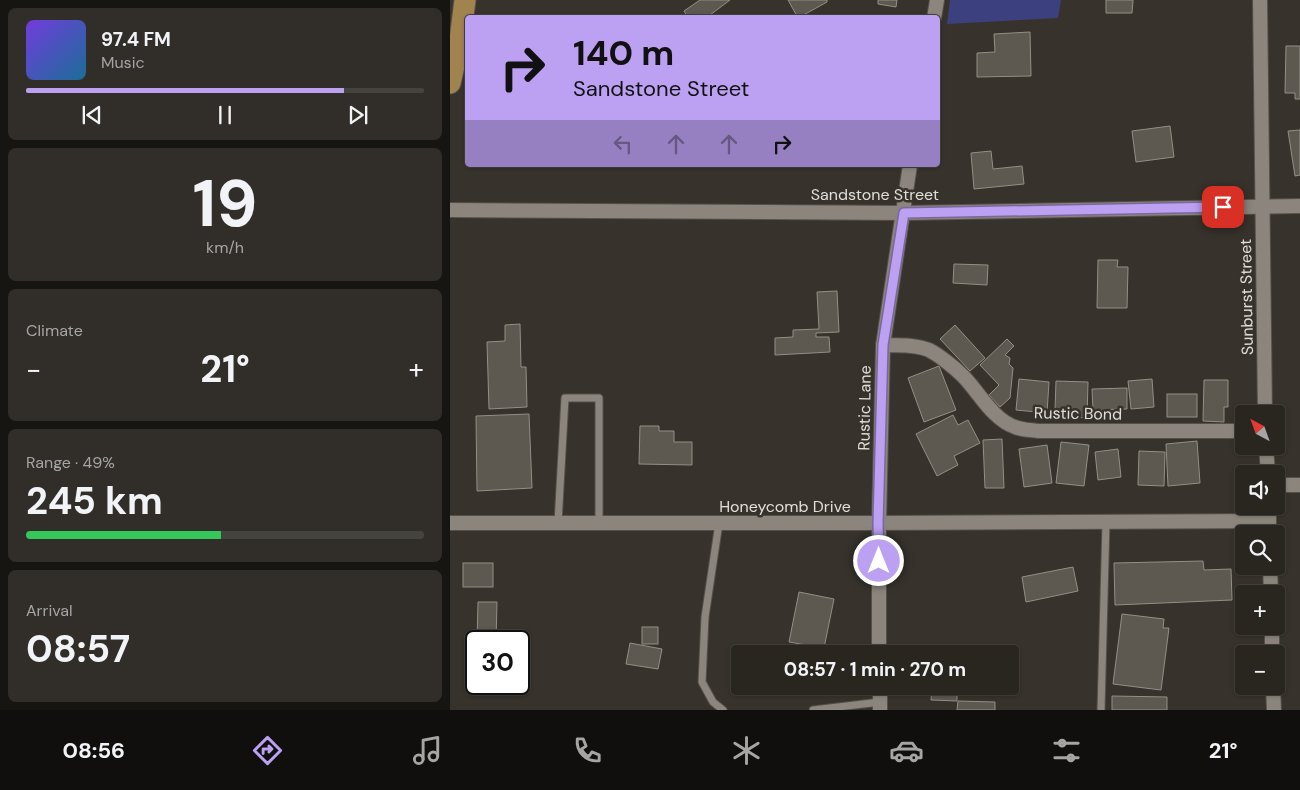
<!DOCTYPE html>
<html lang="en">
<head>
<meta charset="utf-8">
<style>
	:root { --surface:#292620; --page:#312e29; --text:#f1f3f6; --muted:#a5a5a5; --line:#45433e; --accent:#bca0f2 }
	body { margin:0; font-family:"DM Sans",sans-serif; background:var(--page); color:var(--text); height:100vh; display:flex; flex-direction:column; font-size:19px; white-space:nowrap }
	* { box-sizing:border-box; margin:0 }
	p { font-size:16px; color:var(--muted) }
	.icon { flex:none; width:28px; height:28px; fill:none; stroke:currentColor; stroke-width:2; stroke-linecap:round; stroke-linejoin:round }
	.map { position:relative; flex:1; overflow:hidden }
	.sheet { display:flex; flex-direction:column; gap:8px; padding:8px; background:#171512; width:450px }
	.sheet>* { flex:none }
	.guide { position:absolute; left:15px; top:15px; width:475px; height:152px; border-radius:5px; box-shadow:0 1px 4px #0004,0 0 0 1px var(--line); background:#bca0f2; color:#111; overflow:hidden }
	.needle { width:32px; rotate:319deg }
	.controls { position:absolute; left:785px; top:405px; display:grid; gap:10px }
	.controls a { display:grid; place-items:center; width:50px; height:50px; border-radius:5px; background:var(--surface); box-shadow:0 1px 4px #0004,0 0 0 1px var(--line); font-size:25px }
	.speed { position:absolute; left:15px; top:630px; display:flex; gap:10px; font-size:25px; font-weight:700; text-align:center }
	.speed>* { display:grid; place-content:center; width:65px; height:65px; border-radius:50%; background:var(--surface); box-shadow:0 1px 4px #0004,0 0 0 1px var(--line); line-height:1 }
	.speed .limit { border:2px solid #111; border-radius:8px; background:#fff; color:#111 }
	.pin { position:absolute; display:grid; place-items:center; width:42px; height:42px; color:#fff; margin:-21px; border-radius:10px; box-shadow:0 2px 8px #0006 }
	.me { position:absolute; width:55px; margin:-28px; rotate:0deg; stroke-linejoin:round; filter:drop-shadow(0 0 4px #0008) }
	.turn { display:flex; align-items:center; gap:18px; height:105px; padding:0 25px; font-size:22px }
	.turn .icon { width:65px; height:65px; stroke-width:2.5 }
	.turn b { display:block; font-size:35px; line-height:42px }
	.lanes { display:flex; align-items:center; height:48px; padding:0 25px; background:#0003; justify-content:center; gap:25px; direction:ltr }
	.lanes .off { opacity:.35 }
	.big { font-size:38px; font-weight:700; line-height:1.1 }
	.sheet .tile { flex:1; display:flex; flex-direction:column; justify-content:center; gap:8px; min-width:0; padding:0 18px; border-radius:8px; background:var(--page) }
	.sheet .dial { align-items:center; gap:0 }
	.dial b { font-size:65px; line-height:1 }
	.song { display:flex; align-items:center; gap:15px }
	.cover { width:60px; height:60px; border-radius:8px; background:linear-gradient(135deg,hsl(260 70% 55%),hsl(200 70% 35%)) }
	.played { height:5px; border-radius:2px; background:linear-gradient(90deg,var(--accent) 80%,var(--line) 80%) }
	.keys { display:flex; justify-content:space-around; direction:ltr }
	.heat { display:flex; justify-content:space-between; align-items:center; font-size:28px; direction:ltr }
	.charge { height:8px; border-radius:4px; background:linear-gradient(90deg,#34c759 49%,var(--line) 0) }
	.trip { position:absolute; left:281px; top:645px; width:288px; height:50px; border-radius:5px; background:var(--surface); box-shadow:0 1px 4px #0004,0 0 0 1px var(--line); font-weight:700; line-height:50px; text-align:center }
	.menu { display:flex; height:80px; justify-content:space-around; align-items:center; background:#100f0d; color:var(--muted) }
	.menu .icon { width:35px; height:35px }
	.menu .on { color:var(--accent) }
	.menu b { font-size:22px; color:var(--text) }
	main { display:flex; flex:1; min-height:0 }
	.map>svg:first-child { display:block }
	.green { fill:#3d407f }
	.building { fill:#5d5850; stroke:#948e86 }
	.lines { fill:none; stroke-linecap:round; stroke-linejoin:round }
	.lane-casing { stroke:#55514a; stroke-width:9 }
	.street-casing { stroke:#55514a; stroke-width:16 }
	.primary-casing { stroke:#55514a; stroke-width:23 }
	.lane { stroke:#8b857d; stroke-width:7 }
	.street { stroke:#8b857d; stroke-width:14 }
	.primary { stroke:#a1834f; stroke-width:21 }
	.route-casing { stroke:#7a689d; stroke-width:12 }
	.route { stroke:#bca0f2; stroke-width:9 }
	.labels { text-anchor:middle; stroke-width:5; stroke-linejoin:round; paint-order:stroke }
	.street-label { font-size:16px; fill:#e1ded9; stroke:#37322b }
</style>
</head>
<body>
<main>
<section class="sheet">
<div class="tile">
<div class="song"><i class="cover"></i><div><b>97.4 FM</b><p>Music</p></div></div>
<div class="played"></div>
<div class="keys"><svg class="icon" aria-label="previous" viewBox="0 0 24 24"><path d="M18 5L8 12l10 7zM5 5v14"/></svg><svg class="icon" aria-label="pause" viewBox="0 0 24 24"><path d="M8 5v14M16 5v14"/></svg><svg class="icon" aria-label="next" viewBox="0 0 24 24"><path d="M6 5l10 7-10 7zM19 5v14"/></svg></div>
</div>
<div class="tile dial"><b>19</b><p>km/h</p></div>
<div class="tile"><p>Climate</p>
<div class="heat"><a>−</a><b class="big">21°</b><a>+</a></div>
</div>
<div class="tile"><p>Range · 49%</p><b class="big">245 km</b><div class="charge"></div></div>
<div class="tile"><p>Arrival</p><b class="big">08:57</b></div>
</section>
<div class="map">
<svg width="850" height="710" viewBox="0 0 850 710">
	<rect width="100%" height="100%" fill="#37322b"/>
	<polygon class="green" points="500,0 611,0 608,18 497,24"/>
	<g class="building">
		<polygon points="250,0 280,0 256,18 238,18 234,11"/>
		<polygon points="338,0 377,0 377,2 348,18"/>
		<polygon points="428,0 447,0 446,7 428,4"/>
		<polygon points="656,0 683,0 682,13 656,13"/>
		<polygon points="580,32 581,76 527,77 527,53 545,52 544,34"/>
		<polygon points="836,46 850,46 850,99 845,99 845,93 835,93"/>
		<polygon points="720,126 724,157 686,162 682,131"/>
		<polygon points="850,130 850,175 845,176 838,131"/>
		<polygon points="541,151 543,169 572,166 574,184 524,189 521,153"/>
		<polygon points="648,260 668,260 667,267 678,267 677,308 647,308"/>
		<polygon points="504,264 538,265 537,285 503,283"/>
		<polygon points="387,291 389,332 366,333 366,337 379,337 380,352 325,355 325,338 343,337 343,330 369,329 367,292"/>
		<polygon points="70,324 71,367 76,367 77,407 39,409 37,342 55,341 55,325"/>
		<polygon points="505,325 535,358 520,371 490,339"/>
		<polygon points="557,339 564,346 555,355 560,358 559,364 563,368 560,398 550,407 539,395 549,385 530,365"/>
		<polygon points="489,366 506,410 474,422 458,378"/>
		<polygon points="569,379 599,382 597,413 566,410"/>
		<polygon points="702,379 704,407 681,409 678,381"/>
		<polygon points="754,380 778,380 778,407 774,407 774,422 753,421"/>
		<polygon points="606,381 638,382 637,418 623,417 623,411 605,410"/>
		<polygon points="677,388 677,409 643,410 642,389"/>
		<rect x="717" y="394" width="30" height="23"/>
		<polygon points="79,414 82,488 27,491 26,416"/>
		<polygon points="503,415 508,425 518,420 530,443 504,456 508,465 487,476 466,434"/>
		<polygon points="190,426 209,426 209,431 224,431 224,442 242,442 242,465 189,464"/>
		<polygon points="552,439 554,488 535,488 533,440"/>
		<polygon points="747,441 750,483 718,486 716,444"/>
		<polygon points="611,442 639,445 634,486 606,483"/>
		<polygon points="597,445 602,483 574,487 569,449"/>
		<polygon points="668,449 671,477 648,480 645,452"/>
		<polygon points="689,451 715,452 714,486 688,485"/>
		<polygon points="753,561 754,570 781,569 782,600 665,605 664,563"/>
		<rect x="13" y="563" width="30" height="24"/>
		<polygon points="623,567 628,591 576,602 572,577"/>
		<polygon points="349,592 384,599 374,648 339,642"/>
		<polygon points="28,602 47,602 46,641 27,641"/>
		<polygon points="672,614 714,619 713,628 719,628 711,690 663,684"/>
		<rect x="192" y="627" width="16" height="17"/>
		<polygon points="180,643 212,649 208,669 176,664"/>
		<polygon points="26,673 26,684 44,684 44,691 26,691"/>
		<polygon points="474,686 507,686 507,701 481,700 482,688 474,687"/>
		<polygon points="662,696 717,697 717,710 662,710"/>
		<polygon points="508,701 545,702 545,710 507,710"/>
	</g>
	<g class="lines">
		<defs>
			<g id="lane">
				<polyline points="108,523 115,398 149,398 149,523"/>
				<polyline points="269,523 255,617 252,682 263,702 273,710"/>
				<polyline points="363,710 430,702"/>
				<polyline points="651,710 656,522"/>
			</g>
			<g id="street">
				<polyline points="810,0 815,414"/>
				<polyline points="484,18 487,0"/>
				<polyline points="0,210 454,213 850,206"/>
				<path d="M433 345C448 346 465 344 479 350 489 355 505 368 513 376 529 392 542 419 565 427 572 430 581 430 588 431H794"/>
				<polyline points="816,446 818,474"/>
				<polyline points="826,485 850,485"/>
				<polyline points="819,506 819,534"/>
				<polyline points="0,523 429,523 819,521"/>
				<polyline points="820,566 821,594"/>
				<polyline points="822,626 822,654"/>
				<polyline points="429,654 429,523 433,345 460,165"/>
				<polyline points="430,686 430,710"/>
				<polyline points="823,686 824,710"/>
			</g>
			<polyline id="primary" points="0,83 10,40 15,0"/>
		</defs>
		<use href="#lane" class="lane-casing"/>
		<use href="#street" class="street-casing"/>
		<use href="#primary" class="primary-casing"/>
		<use href="#lane" class="lane"/>
		<use href="#street" class="street"/>
		<use href="#primary" class="primary"/>
	</g>
	<g class="lines">
		<defs>
			<polyline id="route" points="429,561 428,524 433,345 454,213 773,207"/>
		</defs>
		<use href="#route" class="route-casing"/>
		<use href="#route" class="route"/>
	</g>
	<g class="labels">
		<g class="street-label">
			<text x="425" y="200">Sandstone Street</text>
			<text transform="translate(796 297) rotate(-91)" y="6">Sunburst Street</text>
			<text transform="translate(414 408) rotate(-89)" y="6">Rustic Lane</text>
			<text transform="translate(628 413) rotate(1)" y="6">Rustic Bond</text>
			<text x="335" y="512">Honeycomb Drive</text>
		</g>
	</g>
</svg>
<div class="controls">
<a><svg class="needle" viewBox="-14 -14 28 28"><path d="M0-13l5 13h-10z" fill="#e53935"/><path d="M0 13l5-13h-10z" fill="#a5a5a5"/></svg></a>
<a><svg class="icon" aria-label="sound" viewBox="0 0 24 24"><path d="M4 9h4l5-4v14l-5-4H4zM17 9q2 3 0 6"/></svg></a>
<a><svg class="icon" aria-label="search" viewBox="0 0 24 24"><circle cx="10" cy="10" r="6"/><path d="M15 15l6 6"/></svg></a>
<a>+</a>
<a>−</a>
</div>
<div class="speed"><div class="limit">30</div></div>
<div class="pin" style="left:773px;top:207px;background:#d93025"><svg class="icon" aria-label="arrive" viewBox="0 0 24 24"><path d="M6 21V4h12l-3 4 3 4H6"/></svg></div>
<svg class="me" style="left:429px;top:561px" viewBox="-20 -20 40 40"><circle r="17" fill="#bca0f2" stroke="#fff" stroke-width="3"/><path d="M0-11L8 9 0 5-8 9z" fill="#fff"/></svg>
<div class="trip">08:57 · 1 min · 270 m</div>
<div class="guide">
<div class="turn"><svg class="icon" aria-label="right" viewBox="0 0 24 24"><path d="M7 20v-9h11M14 6l5 5-5 5"/></svg><div><b>140 m</b>Sandstone Street</div></div>
<div class="lanes"><svg class="icon off" aria-label="left" viewBox="0 0 24 24"><path d="M17 20v-9H6M10 6l-5 5 5 5"/></svg><svg class="icon off" aria-label="ahead" viewBox="0 0 24 24"><path d="M12 20V5M6 11l6-6 6 6"/></svg><svg class="icon off" aria-label="ahead" viewBox="0 0 24 24"><path d="M12 20V5M6 11l6-6 6 6"/></svg><svg class="icon" aria-label="right" viewBox="0 0 24 24"><path d="M7 20v-9h11M14 6l5 5-5 5"/></svg></div>
</div>
</div>
</main>
<nav class="menu">
<b>08:56</b>
<svg class="icon on" aria-label="directions" viewBox="0 0 24 24"><path d="M12 3l9 9-9 9-9-9zM9 14v-3h6M13 9l2 2-2 2"/></svg>
<svg class="icon" aria-label="music" viewBox="0 0 24 24"><path d="M9 18V5l10-2v13"/><circle cx="6" cy="18" r="3"/><circle cx="16" cy="16" r="3"/></svg>
<svg class="icon" aria-label="phone" viewBox="0 0 24 24"><path d="M5 4h4l2 5-3 2q2 4 5 5l2-3 5 2v4C11 20 4 13 5 4z"/></svg>
<svg class="icon" aria-label="climate" viewBox="0 0 24 24"><path d="M12 3v18M4 7l16 10M4 17L20 7"/></svg>
<svg class="icon" aria-label="car" viewBox="0 0 24 24"><path d="M5 17H2v-5l4-1 3-4h7l3 4 3 1v5h-3M9 17h6M6 11h13"/><circle cx="7" cy="17" r="2"/><circle cx="17" cy="17" r="2"/></svg>
<svg class="icon" aria-label="filters" viewBox="0 0 24 24"><path d="M4 7h16M4 17h16"/><circle cx="9" cy="7" r="2"/><circle cx="15" cy="17" r="2"/></svg>
<b>21°</b>
</nav>
</body>
</html>
